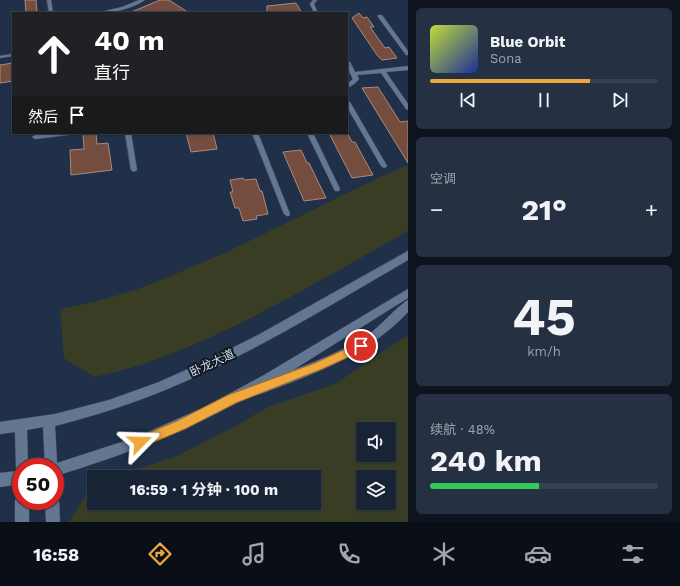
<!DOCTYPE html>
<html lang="zh">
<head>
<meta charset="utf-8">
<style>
	:root { --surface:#182436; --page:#253042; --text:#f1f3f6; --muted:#9fa4ad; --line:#364151; --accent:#efa73e }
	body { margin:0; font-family:"Work Sans","Noto Sans SC",sans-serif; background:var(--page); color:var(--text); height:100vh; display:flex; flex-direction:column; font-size:15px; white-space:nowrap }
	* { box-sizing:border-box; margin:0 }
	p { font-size:13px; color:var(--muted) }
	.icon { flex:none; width:22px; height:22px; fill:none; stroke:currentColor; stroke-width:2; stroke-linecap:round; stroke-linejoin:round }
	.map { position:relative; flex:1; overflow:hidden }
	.sheet { display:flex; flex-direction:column; gap:8px; padding:8px; background:#0d141e; width:272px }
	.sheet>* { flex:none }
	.top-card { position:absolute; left:12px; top:12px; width:336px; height:122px; border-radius:0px; box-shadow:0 1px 3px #0004,0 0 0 1px var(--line); background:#202124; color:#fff; overflow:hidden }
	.fabs { position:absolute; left:356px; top:422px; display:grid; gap:8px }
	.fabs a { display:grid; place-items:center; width:40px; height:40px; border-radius:0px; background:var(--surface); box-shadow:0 1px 3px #0004,0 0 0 1px var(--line); font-size:20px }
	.speed { position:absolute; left:12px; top:458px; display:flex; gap:8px; font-size:20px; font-weight:700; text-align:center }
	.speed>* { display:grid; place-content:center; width:52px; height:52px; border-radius:50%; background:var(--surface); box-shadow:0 1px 3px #0004,0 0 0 1px var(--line); line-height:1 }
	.speed .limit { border:6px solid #d22; background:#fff; color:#111 }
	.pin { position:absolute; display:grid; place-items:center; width:34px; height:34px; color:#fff; margin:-17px; border:2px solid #fff; border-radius:50%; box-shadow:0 1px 4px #0007 }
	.me { position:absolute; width:44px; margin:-22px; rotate:68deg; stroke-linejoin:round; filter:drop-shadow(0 0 3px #0008) }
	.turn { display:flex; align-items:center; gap:14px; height:84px; padding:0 16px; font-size:18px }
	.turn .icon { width:52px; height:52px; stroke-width:2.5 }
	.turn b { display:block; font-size:28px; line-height:34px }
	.then { display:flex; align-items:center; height:38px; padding:0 16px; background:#0003; gap:8px; font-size:15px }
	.big { font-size:30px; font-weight:700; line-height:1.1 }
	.sheet .tile { flex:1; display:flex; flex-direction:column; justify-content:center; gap:6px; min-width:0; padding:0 14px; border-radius:6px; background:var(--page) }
	.sheet .dial { align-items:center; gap:0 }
	.dial b { font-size:52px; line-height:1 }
	.song { display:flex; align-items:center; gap:12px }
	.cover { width:48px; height:48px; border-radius:6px; background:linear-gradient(135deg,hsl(70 70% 55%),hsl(230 70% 35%)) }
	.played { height:4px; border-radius:2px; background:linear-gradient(90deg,var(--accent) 70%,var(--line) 70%) }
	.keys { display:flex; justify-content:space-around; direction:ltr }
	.heat { display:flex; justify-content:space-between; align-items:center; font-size:22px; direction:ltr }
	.charge { height:6px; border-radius:3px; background:linear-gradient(90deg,#34c759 48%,var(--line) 0) }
	.trip { position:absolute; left:87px; top:470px; width:234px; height:40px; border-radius:0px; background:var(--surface); box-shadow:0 1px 3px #0004,0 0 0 1px var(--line); font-weight:700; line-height:40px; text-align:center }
	.dock { display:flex; height:64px; justify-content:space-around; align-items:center; background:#0a0e16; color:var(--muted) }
	.dock .icon { width:28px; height:28px }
	.dock .selected { color:var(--accent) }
	.dock b { font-size:18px; color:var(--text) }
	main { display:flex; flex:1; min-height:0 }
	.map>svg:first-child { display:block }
	.green { fill:#383d24; fill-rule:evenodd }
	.building { fill:#744d3f; stroke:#ae897d }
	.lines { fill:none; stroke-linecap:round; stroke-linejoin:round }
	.lane-casing { stroke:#414e62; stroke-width:1 }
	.secondary-casing { stroke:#414e62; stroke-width:1 }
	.lane { fill:#647792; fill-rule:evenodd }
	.secondary { fill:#647792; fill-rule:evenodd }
	.route { fill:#efa73e; stroke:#9b6d28 }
	.labels { text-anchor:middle; stroke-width:4; stroke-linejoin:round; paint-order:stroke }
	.street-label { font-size:12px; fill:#d2dcec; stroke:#111823 }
</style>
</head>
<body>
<main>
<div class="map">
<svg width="408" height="522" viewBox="0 0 408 522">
	<rect width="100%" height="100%" fill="#203048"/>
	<g class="green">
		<path d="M408 165V231C322 279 237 332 144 364 128 369 110 373 94 377L64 358 60 309 94 302 138 289 166 278 229 251 382 176Z"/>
		<path d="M408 335V522H69L92 485 94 484V503H314V477H115L177 456 230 429 268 407 335 384ZM363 429H389V455H363ZM363 477H389V503H363Z"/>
	</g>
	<g class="building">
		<polygon points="25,0 36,0 37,11 26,13"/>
		<polygon points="160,0 169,0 189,13 129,13"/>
		<polygon points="296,3 302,13 267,13 267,6"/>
		<polygon points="359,13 363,18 367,17 374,27 370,27 385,48 389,47 397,58 382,60 377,55 352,18"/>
		<polygon points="13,63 13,81 0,83 0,65"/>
		<polygon points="378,87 400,122 408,121 408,163 362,88"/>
		<polygon points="83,133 96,133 97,144 108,143 112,170 71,175 70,150 84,149"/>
		<polygon points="186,133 213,133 217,149 191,152"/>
		<polygon points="329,133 347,133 352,142 355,142 373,175 352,178"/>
		<polygon points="301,150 307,163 309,163 326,198 304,201 283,152"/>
		<polygon points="243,178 244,180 256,179 260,191 262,191 268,214 256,216 257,219 243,221 239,208 235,208 230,192 233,192 230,180"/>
	</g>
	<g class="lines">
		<defs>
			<g id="lane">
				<polygon points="47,0 51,0 53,13 49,13"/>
				<path d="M139 0H145C132 9 112 13 96 13L122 7Z"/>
				<polygon points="313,0 317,0 314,4 318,13 314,13 310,4"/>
				<polygon points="378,15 382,15 408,51 408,55 406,55 378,17"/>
				<polygon points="13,54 13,56 0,58 0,56"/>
				<path d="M347 60 350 62 355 72 408 66V70L386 72 408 104V110L406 109 381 73 357 75 359 79C356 83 352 86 347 88V84L353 79 347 67Z"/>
				<polygon points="347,100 350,102 387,166 386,167 384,168 381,166 347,107"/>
				<polygon points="52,133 71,133 68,135 35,139 32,137 35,135"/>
				<polygon points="125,133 131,133 137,170 134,172 131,170"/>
				<polygon points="252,133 258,133 290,214 289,216 287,216 284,214"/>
				<polygon points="307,133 313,133 340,189 339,191 335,191 334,189"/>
			</g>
			<g id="secondary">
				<path d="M408 251V260C329 306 250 355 165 390 129 405 93 416 55 426L57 463 134 438 205 407 264 375 408 289V298L293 370C321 360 349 348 373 331 382 324 401 303 408 300V312C368 355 314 374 260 394L256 392C192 429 125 455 55 476V467H45L43 427 27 430 28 467H21V484L0 487V473L17 471 16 467 15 432 0 434V422L55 414 109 400 159 382 208 360 258 335Z"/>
				<polygon points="21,495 21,501 29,501 29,522 15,522 15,501 17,496"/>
				<polygon points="55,496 59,501 60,522 46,522 45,501 55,501"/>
			</g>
		</defs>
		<use href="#lane" class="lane-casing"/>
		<use href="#secondary" class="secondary-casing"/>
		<use href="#lane" class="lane"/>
		<use href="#secondary" class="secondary"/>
	</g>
	<polygon class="route" points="361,342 364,343 366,346 364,350 322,369 236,403 185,429 140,448 136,446 135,442 136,438 177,421 228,395 315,363"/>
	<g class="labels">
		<g class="street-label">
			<text transform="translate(212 363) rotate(-25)" y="4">卧龙大道</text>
		</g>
	</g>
</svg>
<div class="fabs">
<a><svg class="icon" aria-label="sound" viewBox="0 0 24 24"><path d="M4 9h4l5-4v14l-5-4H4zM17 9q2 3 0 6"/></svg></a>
<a><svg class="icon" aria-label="layers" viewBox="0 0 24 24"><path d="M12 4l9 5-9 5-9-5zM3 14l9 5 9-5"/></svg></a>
</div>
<div class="speed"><div class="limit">50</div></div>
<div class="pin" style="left:361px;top:346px;background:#d93025"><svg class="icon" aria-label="arrive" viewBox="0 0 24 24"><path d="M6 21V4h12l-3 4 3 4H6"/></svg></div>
<svg class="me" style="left:140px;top:442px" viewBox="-20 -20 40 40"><path d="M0-17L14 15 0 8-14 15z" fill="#efa73e" stroke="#fff" stroke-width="4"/></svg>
<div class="trip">16:59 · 1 分钟 · 100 m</div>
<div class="top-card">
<div class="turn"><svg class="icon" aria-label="ahead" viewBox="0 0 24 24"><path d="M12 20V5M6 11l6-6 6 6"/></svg><div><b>40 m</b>直行</div></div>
<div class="then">然后<svg class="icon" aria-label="arrive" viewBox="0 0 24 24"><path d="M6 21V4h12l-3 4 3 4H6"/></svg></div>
</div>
</div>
<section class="sheet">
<div class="tile">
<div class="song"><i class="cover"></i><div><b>Blue Orbit</b><p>Sona</p></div></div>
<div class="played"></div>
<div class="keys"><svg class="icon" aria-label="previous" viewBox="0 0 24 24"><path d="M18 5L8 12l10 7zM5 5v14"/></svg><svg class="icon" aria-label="pause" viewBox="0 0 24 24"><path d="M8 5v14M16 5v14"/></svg><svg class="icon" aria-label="next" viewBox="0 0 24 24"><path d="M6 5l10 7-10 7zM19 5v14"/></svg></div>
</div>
<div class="tile"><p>空调</p>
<div class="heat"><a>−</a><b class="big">21°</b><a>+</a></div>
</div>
<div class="tile dial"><b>45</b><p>km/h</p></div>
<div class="tile"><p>续航 · 48%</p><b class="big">240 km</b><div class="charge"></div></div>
</section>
</main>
<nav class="dock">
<b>16:58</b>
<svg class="icon selected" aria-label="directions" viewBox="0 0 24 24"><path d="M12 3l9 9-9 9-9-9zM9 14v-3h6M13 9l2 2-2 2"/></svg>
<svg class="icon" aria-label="music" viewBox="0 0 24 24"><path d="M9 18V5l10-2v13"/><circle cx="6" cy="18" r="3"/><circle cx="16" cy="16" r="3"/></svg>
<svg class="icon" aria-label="phone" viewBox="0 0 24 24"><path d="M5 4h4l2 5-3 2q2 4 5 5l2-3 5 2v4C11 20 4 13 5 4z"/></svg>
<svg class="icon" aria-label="climate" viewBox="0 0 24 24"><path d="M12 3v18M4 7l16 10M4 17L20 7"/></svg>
<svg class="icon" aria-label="car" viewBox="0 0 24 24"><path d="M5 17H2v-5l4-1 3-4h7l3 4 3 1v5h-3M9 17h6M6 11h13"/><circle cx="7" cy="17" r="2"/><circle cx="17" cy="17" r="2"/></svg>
<svg class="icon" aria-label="filters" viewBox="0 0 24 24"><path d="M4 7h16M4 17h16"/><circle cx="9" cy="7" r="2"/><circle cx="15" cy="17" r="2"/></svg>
</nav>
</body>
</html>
